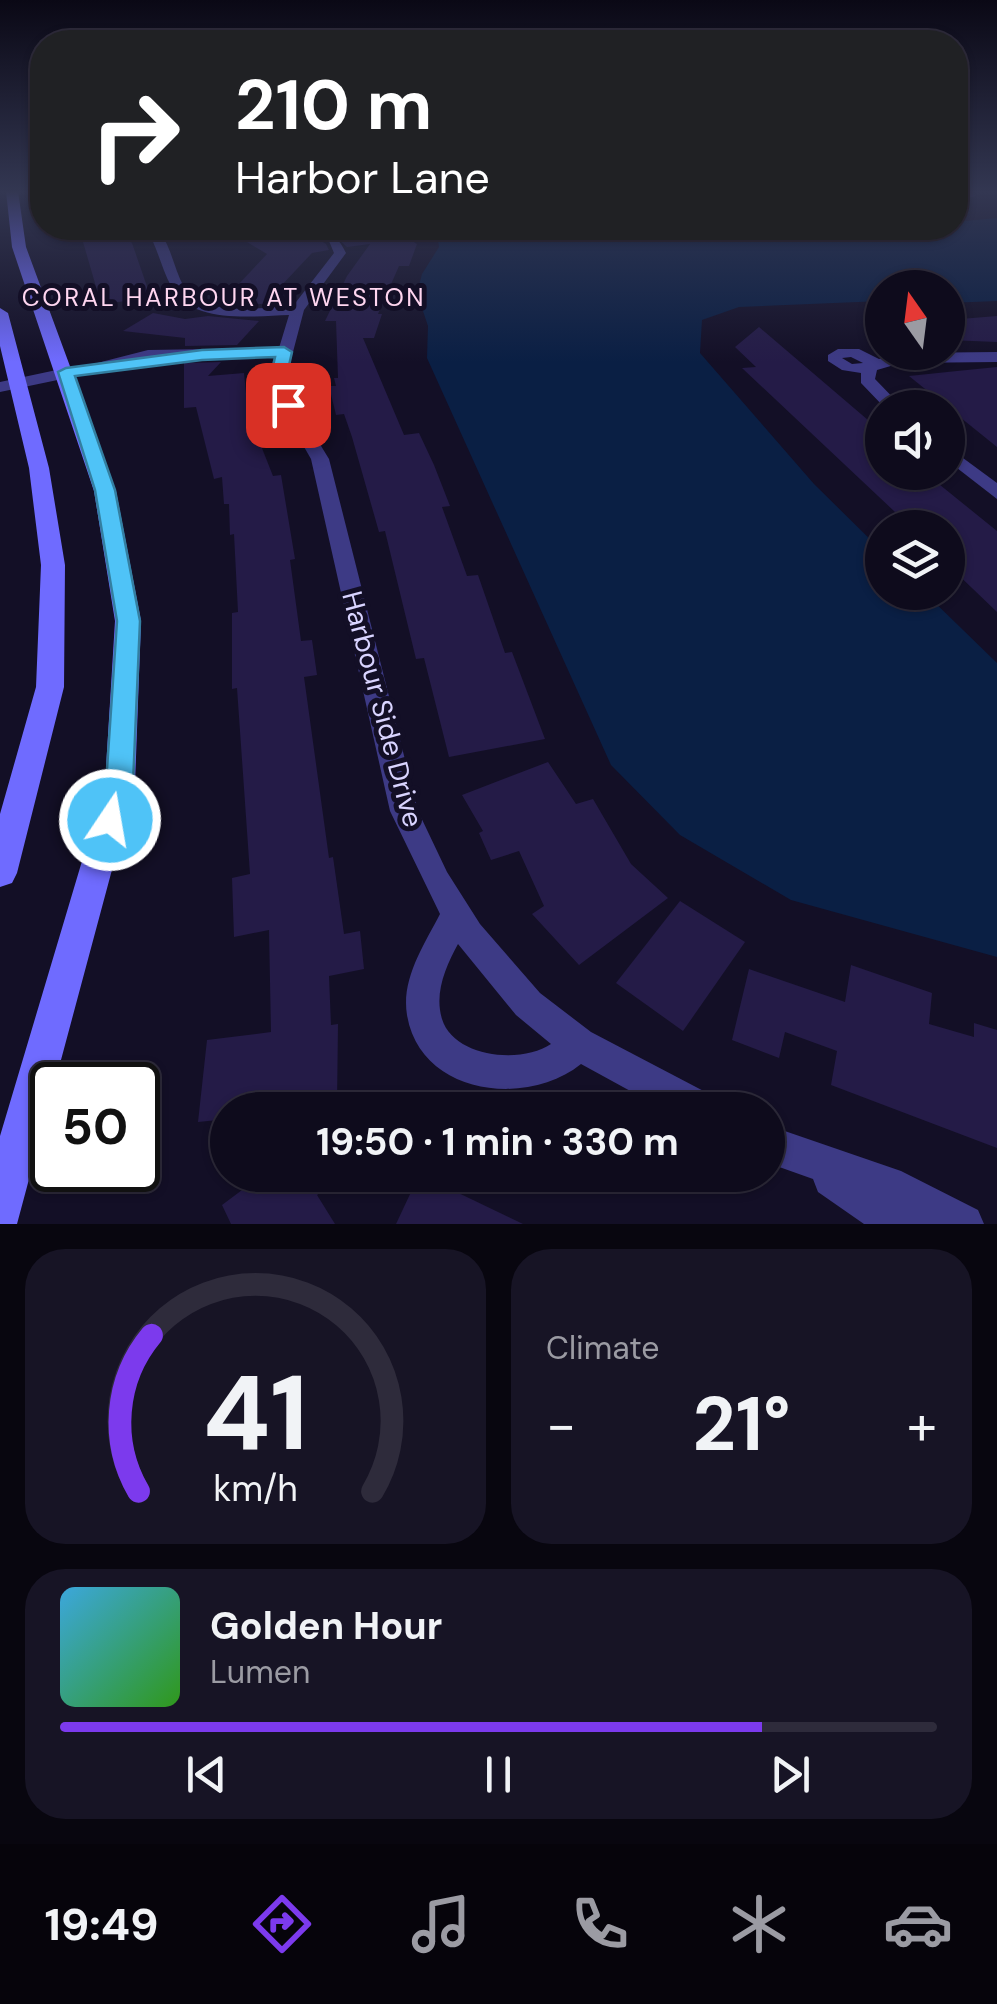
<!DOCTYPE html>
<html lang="en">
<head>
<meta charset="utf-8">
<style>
	:root { --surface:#0e0b1c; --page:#171425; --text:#f1f3f6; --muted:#9b9ba3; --line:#2e2b3b; --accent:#7c3aed }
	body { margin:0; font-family:"DM Sans",sans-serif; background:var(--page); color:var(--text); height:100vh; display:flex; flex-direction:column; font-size:38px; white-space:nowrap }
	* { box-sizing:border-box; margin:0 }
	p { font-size:32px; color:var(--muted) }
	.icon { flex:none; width:55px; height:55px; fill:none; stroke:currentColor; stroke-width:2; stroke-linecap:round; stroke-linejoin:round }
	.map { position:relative; height:1224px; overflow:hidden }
	.drawer { display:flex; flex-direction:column; gap:25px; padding:25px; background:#08060f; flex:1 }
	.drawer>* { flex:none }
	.banner { position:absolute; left:30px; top:30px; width:938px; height:210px; border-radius:40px; box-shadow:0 2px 8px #0004,0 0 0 2px var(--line); background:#202124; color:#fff; overflow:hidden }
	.needle { width:65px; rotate:346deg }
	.controls { position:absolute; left:865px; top:270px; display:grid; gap:20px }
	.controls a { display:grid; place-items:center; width:100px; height:100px; border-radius:50%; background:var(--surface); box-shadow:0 2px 8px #0004,0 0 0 2px var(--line); font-size:50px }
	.speed { position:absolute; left:30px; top:1062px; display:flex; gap:20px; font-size:50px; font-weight:700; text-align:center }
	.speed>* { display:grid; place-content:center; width:130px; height:130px; border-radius:50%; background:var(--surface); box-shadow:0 2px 8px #0004,0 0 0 2px var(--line); line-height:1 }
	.speed .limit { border:5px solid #111; border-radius:15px; background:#fff; color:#111 }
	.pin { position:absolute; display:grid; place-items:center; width:85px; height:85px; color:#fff; margin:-42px; border-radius:20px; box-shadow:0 5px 15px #0006 }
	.me { position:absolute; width:110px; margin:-55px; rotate:12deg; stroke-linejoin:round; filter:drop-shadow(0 0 8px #0008) }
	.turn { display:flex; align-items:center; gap:35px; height:210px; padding:0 40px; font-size:45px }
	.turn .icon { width:130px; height:130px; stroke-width:2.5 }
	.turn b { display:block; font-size:70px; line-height:85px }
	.big { font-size:75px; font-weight:700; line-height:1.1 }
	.drawer .card { flex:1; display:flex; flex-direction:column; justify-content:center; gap:15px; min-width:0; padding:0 35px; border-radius:40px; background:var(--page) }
	.drawer .dial { align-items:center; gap:0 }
	.dial svg { height:260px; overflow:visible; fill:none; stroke:var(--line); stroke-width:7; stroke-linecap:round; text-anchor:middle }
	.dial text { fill:var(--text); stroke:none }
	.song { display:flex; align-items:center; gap:30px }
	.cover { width:120px; height:120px; border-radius:15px; background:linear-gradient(135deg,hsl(200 70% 55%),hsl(110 70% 35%)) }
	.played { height:10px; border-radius:5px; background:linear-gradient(90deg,var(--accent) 80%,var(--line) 80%) }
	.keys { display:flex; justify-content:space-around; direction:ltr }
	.heat { display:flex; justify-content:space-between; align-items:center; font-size:55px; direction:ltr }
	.drawer .tiles { flex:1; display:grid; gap:25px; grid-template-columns:1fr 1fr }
	.card:last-child { grid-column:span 2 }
	.trip { position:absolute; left:210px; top:1092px; width:575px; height:100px; border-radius:50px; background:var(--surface); box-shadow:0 2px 8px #0004,0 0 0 2px var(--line); font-weight:700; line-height:100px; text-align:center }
	.tabs { display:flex; height:160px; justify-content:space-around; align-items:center; background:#06040b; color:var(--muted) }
	.tabs .icon { width:70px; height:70px }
	.tabs .selected { color:var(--accent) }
	.tabs b { font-size:45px; color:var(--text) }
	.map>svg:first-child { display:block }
	.water { fill:#0a1f44 }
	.building { fill:#241b47 }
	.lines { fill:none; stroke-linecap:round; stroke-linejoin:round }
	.minor { fill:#3d3a85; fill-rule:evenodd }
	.tertiary { fill:#3d3a85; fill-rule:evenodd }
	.secondary { fill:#6f6bff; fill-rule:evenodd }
	.route { fill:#4fc3f7; stroke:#337fa1; stroke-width:2.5 }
	.labels { text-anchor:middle; stroke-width:10; stroke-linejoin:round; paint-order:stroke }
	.far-neighbourhood-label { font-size:25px; letter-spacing:2.5px; fill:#ffd6f0; stroke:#130f26 }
	.street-label { font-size:28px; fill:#d9d4ff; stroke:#130f26 }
</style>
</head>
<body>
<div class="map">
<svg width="997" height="1224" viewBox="0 0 997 1224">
	<rect width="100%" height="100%" fill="#130f26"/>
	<polygon class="water" points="997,218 997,301 948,303 948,288 882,288 882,301 739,307 702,320 700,353 814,484 882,551 882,592 925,593 997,663 997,957 791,900 680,835 611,765 427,358 428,326 417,293 422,274 439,247 437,234 424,228 769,228 815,232 955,228 955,222"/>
	<g class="building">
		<polygon points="79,228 114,228 115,238 126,237 132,243 151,298 101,304"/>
		<polygon points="242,228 300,228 326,244 329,250 312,253 264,304 221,303 267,254 247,242 258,240"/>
		<polygon points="326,228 391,228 417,244 409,266 399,266 378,314 382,314 374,338 363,338 404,435 419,433 434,465 450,506 442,507 467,576 478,575 505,653 512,652 545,739 449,757 424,658 416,659 385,531 379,532 352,437 344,414 336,415 329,386 336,386 334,378 338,378 336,321 325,321 347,276 370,244 347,247"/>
		<polygon points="153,313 185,319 208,316 259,321 237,345 185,346 185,338 123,331"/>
		<polygon points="997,316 997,342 948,340 948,320"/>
		<polygon points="759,327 882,432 882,472 924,472 997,531 997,612 948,565 964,560 948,545 948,528 929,528 910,510 895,512 742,368 756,367 735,347"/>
		<polygon points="221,362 208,376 244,373 248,413 273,476 281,475 295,559 290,560 301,641 312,640 317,675 304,677 329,858 333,857 344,934 360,931 364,969 329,976 331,1025 338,1024 337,1104 294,1110 228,1110 228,1119 198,1122 207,1040 271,1032 269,930 234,937 232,878 250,874 237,688 232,689 232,613 238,612 234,534 230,535 229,504 224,504 222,477 214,479 196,407 184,408 184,363"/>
		<polygon points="997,367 997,447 909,376 957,371"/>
		<polygon points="548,762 576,804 593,799 631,864 668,898 579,965 532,914 544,906 519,851 491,860 479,833 483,831 462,795"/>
		<polygon points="680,901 745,942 683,1031 616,983"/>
		<polygon points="851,965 932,993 929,1024 974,1037 974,1023 997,1030 997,1148 831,1085 837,1051 785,1032 779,1058 732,1040 749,969 845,1002"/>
		<polygon points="262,1175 343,1175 317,1195 335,1224 231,1224 222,1205"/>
		<polygon points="419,1175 421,1175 523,1224 396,1224"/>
	</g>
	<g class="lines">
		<g class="minor">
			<polygon points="957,191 969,191 976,196 955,201 955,195 960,194"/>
			<path d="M146 228H156L162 235C172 251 175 271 184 287 202 318 264 307 293 306L334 253 329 241 303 228C324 228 337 233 346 253L304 310 288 371 296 405 329 459 418 811 447 872 480 924 540 993 591 1032 715 1097 721 1110H665L581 1064C527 1108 420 1095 407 1015 401 979 424 945 440 914L390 811 311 459 280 405 272 371 276 357 148 360 66 378 58 373 148 350 279 348 289 315C253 316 191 325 171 286 161 267 157 246 146 228ZM458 944 516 1015 551 1044C522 1064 454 1058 442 1019 434 993 446 966 458 944Z"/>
			<path d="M838 349H859L879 359 900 353 997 352V362L901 363 877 370 875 379 903 408H885L861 383V373L842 370 828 361V355ZM851 357 863 363 852 364 842 358Z"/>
			<polygon points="948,447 997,483 997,499 948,461"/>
			<polygon points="776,1128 901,1171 978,1210 984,1224 864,1224 818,1192 813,1179 768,1163 768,1131"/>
		</g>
		<polygon class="tertiary" points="66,368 72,369 72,377 0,392 0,382"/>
		<g class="secondary">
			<polygon points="6,191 18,191 26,247 116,491 141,621 135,784 17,1224 0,1224 0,1136 105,784 115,621 94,491 12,247"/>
			<polygon points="0,308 8,313 49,468 65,565 64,687 17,873 12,883 0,887 0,814 36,687 41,565 29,468 0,346"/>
		</g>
	</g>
	<linearGradient id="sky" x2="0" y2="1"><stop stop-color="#0a0815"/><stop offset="0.53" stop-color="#333752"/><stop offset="1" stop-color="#333752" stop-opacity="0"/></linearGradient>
	<rect width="997" height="362" fill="url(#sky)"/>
	<polygon class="route" points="284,347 292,352 288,370 297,405 288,410 280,405 272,370 275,357 202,360 75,376 115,490 140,621 133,784 120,828 110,831 99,828 95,820 106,784 117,621 95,490 58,372 66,368 202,350"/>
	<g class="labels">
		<g class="far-neighbourhood-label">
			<text x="224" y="306">CORAL HARBOUR AT WESTON</text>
		</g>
		<g class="street-label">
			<text transform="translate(383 709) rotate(75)" y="10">Harbour Side Drive</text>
		</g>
	</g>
</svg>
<div class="controls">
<a><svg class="needle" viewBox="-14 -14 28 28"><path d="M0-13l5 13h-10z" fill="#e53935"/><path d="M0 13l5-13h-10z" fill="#9b9ba3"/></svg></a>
<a><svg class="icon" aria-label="sound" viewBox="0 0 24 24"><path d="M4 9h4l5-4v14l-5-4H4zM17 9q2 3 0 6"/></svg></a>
<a><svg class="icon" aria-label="layers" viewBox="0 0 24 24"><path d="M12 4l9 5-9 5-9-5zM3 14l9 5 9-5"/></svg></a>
</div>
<div class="speed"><div class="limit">50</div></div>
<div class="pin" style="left:288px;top:405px;background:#d93025"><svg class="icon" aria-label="arrive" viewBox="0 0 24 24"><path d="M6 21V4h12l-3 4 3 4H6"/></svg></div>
<svg class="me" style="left:110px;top:820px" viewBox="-20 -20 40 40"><circle r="17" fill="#4fc3f7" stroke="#fff" stroke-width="3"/><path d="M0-11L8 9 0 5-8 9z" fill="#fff"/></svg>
<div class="trip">19:50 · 1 min · 330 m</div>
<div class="banner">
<div class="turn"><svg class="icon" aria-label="right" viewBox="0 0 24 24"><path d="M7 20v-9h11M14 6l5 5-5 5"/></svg><div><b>210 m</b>Harbor Lane</div></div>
</div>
</div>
<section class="drawer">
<div class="tiles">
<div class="card dial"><svg viewBox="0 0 100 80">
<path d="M14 69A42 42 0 1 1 86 69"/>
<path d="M14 69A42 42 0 0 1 18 21" stroke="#7c3aed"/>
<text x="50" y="56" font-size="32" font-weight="700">41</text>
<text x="50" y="72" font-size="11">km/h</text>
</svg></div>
<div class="card"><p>Climate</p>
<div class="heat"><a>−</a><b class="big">21°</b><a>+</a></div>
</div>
<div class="card">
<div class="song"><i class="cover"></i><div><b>Golden Hour</b><p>Lumen</p></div></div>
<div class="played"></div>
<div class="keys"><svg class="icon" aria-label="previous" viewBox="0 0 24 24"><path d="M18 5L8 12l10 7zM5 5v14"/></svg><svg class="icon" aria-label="pause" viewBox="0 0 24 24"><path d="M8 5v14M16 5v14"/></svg><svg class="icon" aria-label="next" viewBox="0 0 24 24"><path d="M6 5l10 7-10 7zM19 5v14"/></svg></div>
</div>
</div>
</section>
<nav class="tabs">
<b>19:49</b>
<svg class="icon selected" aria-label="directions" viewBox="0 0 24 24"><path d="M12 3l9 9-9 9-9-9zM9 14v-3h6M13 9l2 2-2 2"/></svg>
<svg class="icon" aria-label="music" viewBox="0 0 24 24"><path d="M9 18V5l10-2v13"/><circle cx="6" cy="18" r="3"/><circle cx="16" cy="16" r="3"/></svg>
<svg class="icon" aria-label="phone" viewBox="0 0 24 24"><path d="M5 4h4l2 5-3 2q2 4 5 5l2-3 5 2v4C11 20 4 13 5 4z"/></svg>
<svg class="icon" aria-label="climate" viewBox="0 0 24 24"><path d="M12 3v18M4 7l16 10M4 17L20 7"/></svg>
<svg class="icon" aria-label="car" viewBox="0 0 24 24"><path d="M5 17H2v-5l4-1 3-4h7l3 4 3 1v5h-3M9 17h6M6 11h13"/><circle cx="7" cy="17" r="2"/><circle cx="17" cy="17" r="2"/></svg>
</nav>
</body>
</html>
